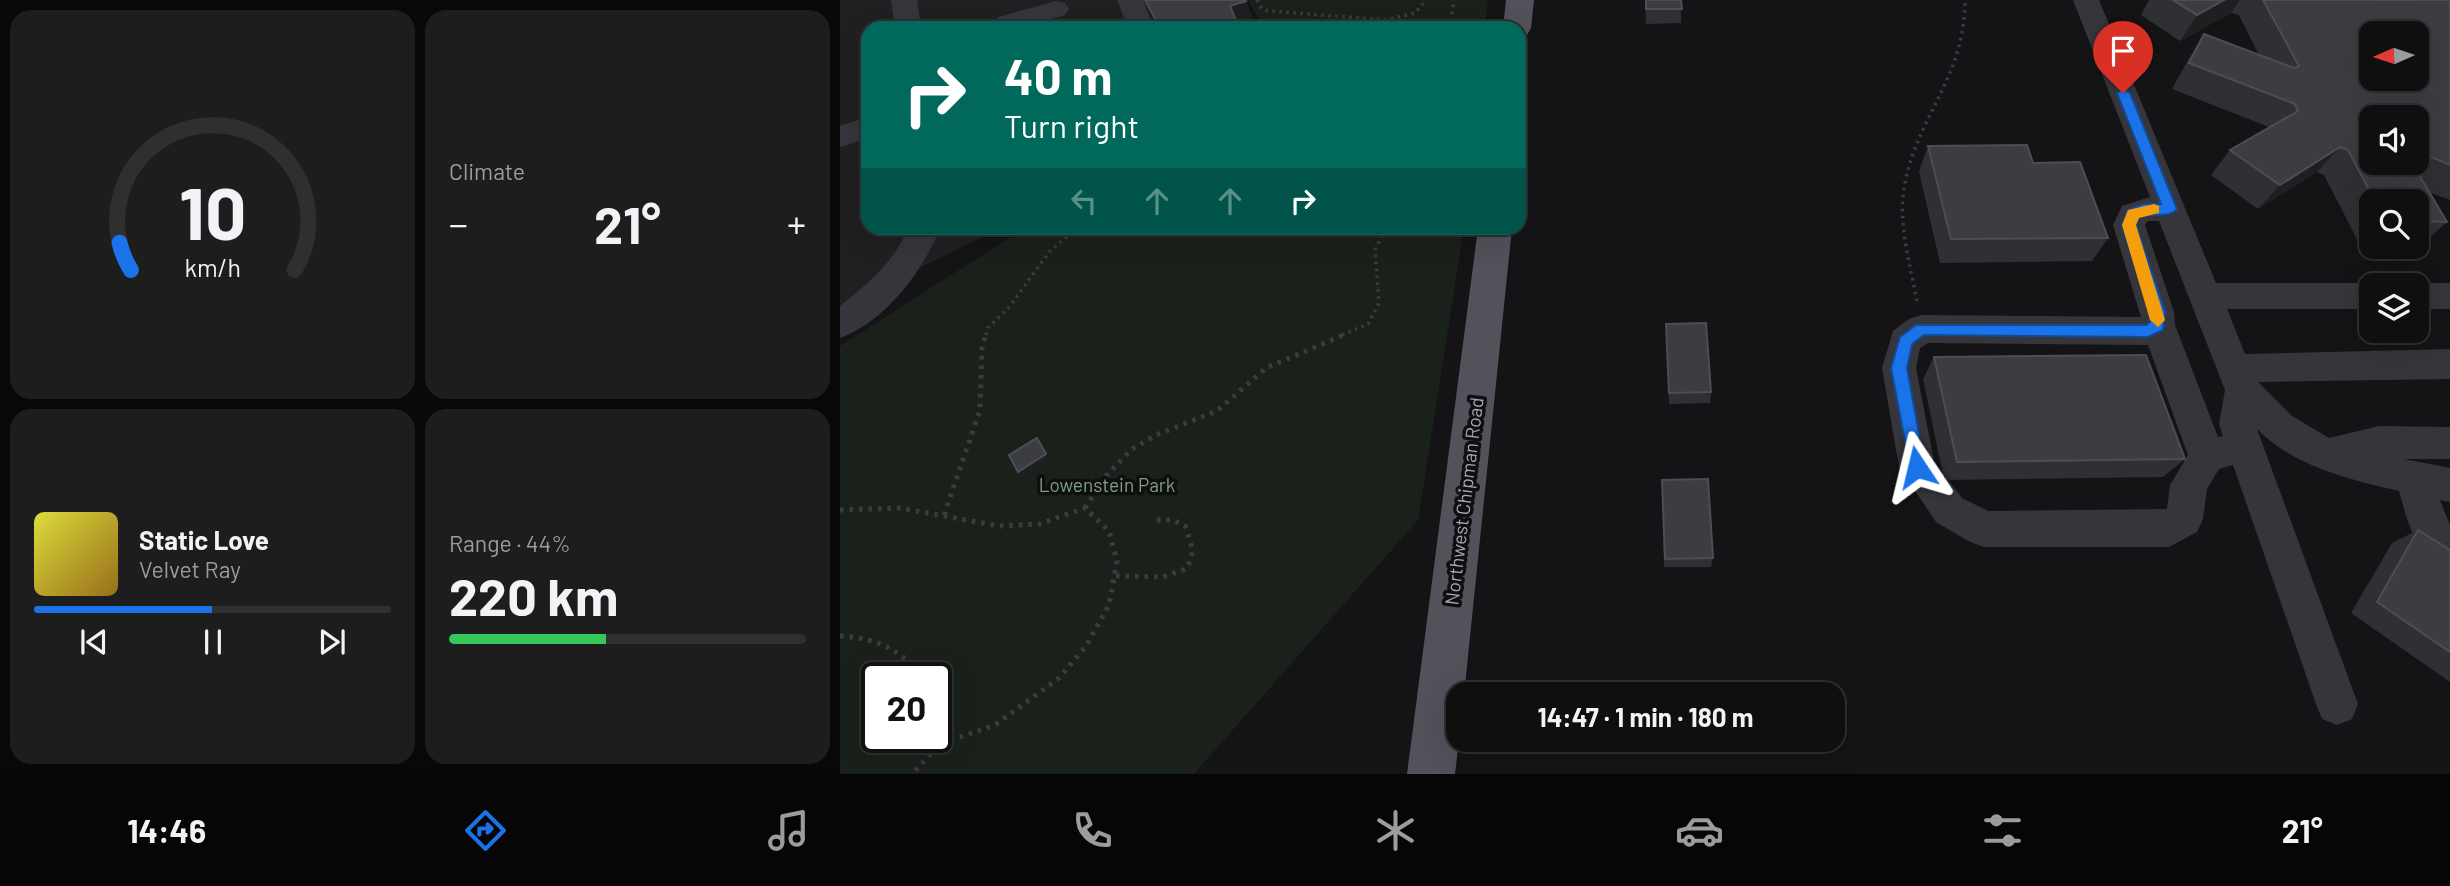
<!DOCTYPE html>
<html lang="en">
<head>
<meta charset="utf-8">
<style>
	:root { --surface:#0f0f10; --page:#1d1d1e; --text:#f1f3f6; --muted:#9b9c9f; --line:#2f2f30; --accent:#1a73e8 }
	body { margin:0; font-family:Barlow,sans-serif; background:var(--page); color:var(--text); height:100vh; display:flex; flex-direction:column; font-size:26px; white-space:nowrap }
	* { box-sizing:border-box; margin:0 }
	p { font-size:23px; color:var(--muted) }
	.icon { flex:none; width:38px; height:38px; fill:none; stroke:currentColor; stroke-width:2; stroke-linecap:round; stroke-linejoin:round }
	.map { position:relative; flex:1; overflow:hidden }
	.side { display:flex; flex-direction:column; gap:10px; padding:10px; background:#080809; width:840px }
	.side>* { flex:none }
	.guide { position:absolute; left:21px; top:21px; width:665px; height:214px; border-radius:21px; box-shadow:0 7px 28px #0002,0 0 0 2px var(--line); background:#00695c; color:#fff; overflow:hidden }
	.needle { width:46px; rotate:267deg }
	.buttons { position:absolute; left:1519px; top:21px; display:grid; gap:14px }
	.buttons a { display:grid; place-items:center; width:70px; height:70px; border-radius:14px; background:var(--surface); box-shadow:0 7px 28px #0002,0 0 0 2px var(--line); font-size:35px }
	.speed { position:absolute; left:21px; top:662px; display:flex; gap:14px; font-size:35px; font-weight:700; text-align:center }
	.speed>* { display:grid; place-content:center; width:91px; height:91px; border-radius:50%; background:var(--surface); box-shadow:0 7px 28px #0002,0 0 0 2px var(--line); line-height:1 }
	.speed .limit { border:4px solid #111; border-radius:10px; background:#fff; color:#111 }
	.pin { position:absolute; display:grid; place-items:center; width:60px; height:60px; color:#fff; margin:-72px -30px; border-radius:50% 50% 50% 0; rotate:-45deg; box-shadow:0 0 7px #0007 }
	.pin .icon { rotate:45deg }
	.me { position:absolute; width:77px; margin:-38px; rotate:350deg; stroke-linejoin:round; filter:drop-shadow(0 0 5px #0008) }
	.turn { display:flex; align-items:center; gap:24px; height:147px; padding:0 28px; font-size:32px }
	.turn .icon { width:91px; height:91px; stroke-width:2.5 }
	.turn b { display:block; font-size:49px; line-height:60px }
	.lanes { display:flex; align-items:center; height:66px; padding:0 28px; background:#0003; justify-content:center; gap:35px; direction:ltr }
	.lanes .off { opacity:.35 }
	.big { font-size:52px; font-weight:700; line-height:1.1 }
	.side .card { flex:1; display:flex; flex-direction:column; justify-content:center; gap:10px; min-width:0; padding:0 24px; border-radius:21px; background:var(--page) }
	.side .dial { align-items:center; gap:0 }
	.dial svg { height:182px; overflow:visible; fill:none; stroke:var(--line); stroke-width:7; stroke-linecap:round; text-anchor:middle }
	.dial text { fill:var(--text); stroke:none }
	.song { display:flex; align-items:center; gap:21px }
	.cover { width:84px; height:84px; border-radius:10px; background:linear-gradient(135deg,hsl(60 70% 55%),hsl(40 70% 35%)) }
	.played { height:7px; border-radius:4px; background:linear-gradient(90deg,var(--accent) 50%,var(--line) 50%) }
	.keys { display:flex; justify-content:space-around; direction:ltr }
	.heat { display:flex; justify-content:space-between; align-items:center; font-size:38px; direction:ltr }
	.charge { height:10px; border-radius:5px; background:linear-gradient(90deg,#34c759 44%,var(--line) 0) }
	.side .tiles { flex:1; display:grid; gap:10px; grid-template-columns:repeat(2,1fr) }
	.trip { position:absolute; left:606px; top:682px; width:399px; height:70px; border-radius:21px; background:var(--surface); box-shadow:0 7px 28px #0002,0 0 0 2px var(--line); font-weight:700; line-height:70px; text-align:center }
	.dock { display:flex; height:112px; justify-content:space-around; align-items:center; background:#060606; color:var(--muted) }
	.dock .icon { width:49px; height:49px }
	.dock .on { color:var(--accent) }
	.dock b { font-size:32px; color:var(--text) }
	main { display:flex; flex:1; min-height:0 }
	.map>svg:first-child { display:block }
	.built { fill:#202023 }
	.green { fill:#1a211b; fill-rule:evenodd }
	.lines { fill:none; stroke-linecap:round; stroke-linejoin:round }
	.path-far1 { stroke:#3b3c42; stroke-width:3.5; stroke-dasharray:2.5 4.5; stroke-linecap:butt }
	.path { stroke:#3b3c42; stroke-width:5; stroke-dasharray:3.5 6; stroke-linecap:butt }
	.minor { fill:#35353b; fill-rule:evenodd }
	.major { fill:#51525a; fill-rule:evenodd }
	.wall { fill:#303034; fill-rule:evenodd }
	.shaded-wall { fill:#1f1f22 }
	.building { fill:#3c3d42; stroke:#4d4e54; stroke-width:2; fill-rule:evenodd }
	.route { fill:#1a73e8; stroke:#114b97; stroke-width:2 }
	.slow { fill:#f59e0b }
	.labels { text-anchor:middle; stroke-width:7; stroke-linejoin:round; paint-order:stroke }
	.park-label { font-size:19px; fill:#7ca280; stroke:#0f0f11 }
	.street-label { font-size:19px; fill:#a5a9b6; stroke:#0f0f11 }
</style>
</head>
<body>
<main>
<section class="side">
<div class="tiles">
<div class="card dial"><svg viewBox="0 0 100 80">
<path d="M14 69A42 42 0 1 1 86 69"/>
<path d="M14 69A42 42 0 0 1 9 57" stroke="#1a73e8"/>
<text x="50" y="56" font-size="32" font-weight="700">10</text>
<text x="50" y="72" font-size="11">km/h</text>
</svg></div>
<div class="card"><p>Climate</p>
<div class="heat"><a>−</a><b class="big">21°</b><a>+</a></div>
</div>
<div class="card">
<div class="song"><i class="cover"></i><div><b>Static Love</b><p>Velvet Ray</p></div></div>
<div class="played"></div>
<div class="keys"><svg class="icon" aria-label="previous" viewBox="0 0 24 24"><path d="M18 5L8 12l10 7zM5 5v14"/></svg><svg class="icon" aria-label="pause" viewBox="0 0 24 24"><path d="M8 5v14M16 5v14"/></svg><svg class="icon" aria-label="next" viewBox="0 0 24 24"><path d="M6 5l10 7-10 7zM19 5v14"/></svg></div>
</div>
<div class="card"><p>Range · 44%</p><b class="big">220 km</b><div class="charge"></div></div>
</div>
</section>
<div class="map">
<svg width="1610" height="774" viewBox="0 0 1610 774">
	<rect width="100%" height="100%" fill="#141416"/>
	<polygon class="built" points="0,0 403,0 415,22 410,28 28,28 28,228 161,228 0,307"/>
	<g class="green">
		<polygon points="408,0 648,0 645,28 414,28 420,22"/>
		<path d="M185 228H624L578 520 354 774H0V346ZM37 677H96V737H37Z"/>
	</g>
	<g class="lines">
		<g class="path-far1">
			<polyline points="417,0 422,9 429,11 546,20 575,13 586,0"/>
			<polyline points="610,28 614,0"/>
			<path d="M1077 301C1070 263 1057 222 1065 183 1078 115 1125 77 1125 0"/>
			<polyline points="146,335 148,328 170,306 209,252 237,228"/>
			<polyline points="502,335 528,324 539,303 535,250 546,228"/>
		</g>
		<g class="path">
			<polyline points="245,508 267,475 292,449 316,435 377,411 426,368 506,334"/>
			<polyline points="0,510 60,508 159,526 199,524 245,508 269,531 277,561 269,605 246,646 219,678 155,725 100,744 72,774"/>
			<polyline points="104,515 140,410 142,348 146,334"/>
			<path d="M276 576 323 577 346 569C356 554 351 542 345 526L333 520H314"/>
			<path d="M0 636C37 638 59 649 84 677"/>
			<polyline points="96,724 100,744"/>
		</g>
		<g class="minor">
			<polygon points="51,0 77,0 81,28 55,28"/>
			<polygon points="277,0 303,0 314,28 288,28"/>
			<path d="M1233 0H1259L1376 283H1531L1538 285H1531V309H1387L1405 354 1610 349V379L1418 382 1452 416 1489 438 1539 426 1610 427V459H1564L1610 468V502L1600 500 1610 525V574C1577 561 1568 523 1559 491 1510 480 1453 466 1417 429L1518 704 1512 719 1497 725 1482 719 1476 704 1393 465 1379 469 1367 489 1363 519 1357 532 1329 547H1144L1130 542 1096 522 1059 467 1042 368 1053 331 1069 319 1081 315 1301 317 1273 225 1282 206 1310 197ZM1308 221H1319L1385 390 1379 424 1383 436 1378 437 1335 325 1334 312 1305 225ZM1088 343 1308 345 1348 455 1330 485 1327 509 1148 511 1122 498 1094 461 1076 368 1080 348Z"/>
			<polygon points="216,1 225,3 229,9 225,15 181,28 155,28 154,23 158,17"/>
			<polygon points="28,117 28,138 0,147 0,126"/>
			<path d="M68 228H100C83 271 45 322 0 338V306C27 285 55 261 68 228Z"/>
			<polygon points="1577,283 1610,283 1610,309 1577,309 1577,285 1570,285"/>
		</g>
		<g class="major">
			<polygon points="666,0 694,0 691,28 687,35 679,37 679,28 663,28"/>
			<polygon points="638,228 672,228 624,695 618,695 619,740 615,774 567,774"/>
		</g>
	</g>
	<g class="wall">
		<polygon points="805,0 841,0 841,23 806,24"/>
		<path d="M1309 0H1610V200L1589 192 1607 222 1580 246H1577V201H1531V245H1520L1484 175 1477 172 1418 209 1371 175 1390 150 1429 127 1332 89 1348 60 1364 34 1419 55 1399 15 1391 13 1340 41 1301 15ZM1577 117V163H1531Z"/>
		<polygon points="1088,146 1193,163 1268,238 1252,261 1100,263 1079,171"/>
		<polygon points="826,324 871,392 870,403 829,404"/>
		<polygon points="1094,357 1345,459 1323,477 1104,480 1083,379"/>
		<polygon points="822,480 873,558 871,567 824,567"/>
		<polygon points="1578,530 1610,550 1610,682 1511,613 1552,543"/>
	</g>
	<g class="shaded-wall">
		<polygon points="1384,0 1400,0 1391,13 1340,41 1357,15"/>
		<polygon points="406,1 415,22 400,28 376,28 390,6"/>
		<polygon points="1500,147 1477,172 1418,209 1440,185"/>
		<polygon points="197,438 204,444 213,459 185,477 178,472"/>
	</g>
	<g class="building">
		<polygon points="305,0 405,0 406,1 390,6 397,23 376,28 320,28"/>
		<polygon points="806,0 841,0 842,9 806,9"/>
		<polygon points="1333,0 1384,0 1357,15"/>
		<path d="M1423 0H1610V165L1577 151V117H1531V163H1572L1607 222 1577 221V201H1535L1508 150 1500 147 1440 185 1390 150 1458 111 1455 104 1349 63 1364 34 1454 68 1459 66ZM1531 33H1577V79H1531Z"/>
		<polygon points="1187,145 1193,163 1240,162 1268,238 1111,239 1088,146"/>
		<polygon points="866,323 871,392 829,393 826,324"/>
		<polygon points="1306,355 1345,459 1117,462 1094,357"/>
		<polygon points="197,438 206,454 178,472 169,455"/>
		<polygon points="868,479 873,558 825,559 822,480"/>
		<polygon points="1578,530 1610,550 1610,652 1537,602"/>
	</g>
	<path class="route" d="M1283 89 1290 93 1337 209C1329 219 1311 212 1299 217L1296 225 1325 312 1323 330 1308 337 1084 335 1072 344 1067 368 1085 467 1083 472 1077 474 1071 472 1051 368 1060 337 1076 325H1306L1310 322V312L1282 225 1288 210 1304 204H1321L1277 93Z"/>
	<polygon class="slow" points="1314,204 1319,206 1319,213 1299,218 1296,225 1325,320 1318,327 1310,320 1282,225 1288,210"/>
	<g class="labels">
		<g class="park-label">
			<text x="267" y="492">Lowenstein Park</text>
		</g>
		<g class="street-label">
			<text transform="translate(624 501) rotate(-83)" y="7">Northwest Chipman Road</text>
		</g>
	</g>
</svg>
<div class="buttons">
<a><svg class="needle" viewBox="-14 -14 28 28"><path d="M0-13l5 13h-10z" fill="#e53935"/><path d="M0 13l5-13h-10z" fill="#9b9c9f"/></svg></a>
<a><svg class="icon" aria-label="sound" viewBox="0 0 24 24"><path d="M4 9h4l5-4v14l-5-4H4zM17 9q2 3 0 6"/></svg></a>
<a><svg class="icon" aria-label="search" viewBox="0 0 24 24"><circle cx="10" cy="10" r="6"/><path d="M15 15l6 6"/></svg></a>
<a><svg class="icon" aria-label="layers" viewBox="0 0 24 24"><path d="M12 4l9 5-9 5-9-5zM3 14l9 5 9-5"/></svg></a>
</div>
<div class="speed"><div class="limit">20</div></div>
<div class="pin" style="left:1283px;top:93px;background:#d93025"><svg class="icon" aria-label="arrive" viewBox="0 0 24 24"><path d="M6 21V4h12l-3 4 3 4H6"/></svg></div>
<svg class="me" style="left:1077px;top:467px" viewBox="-20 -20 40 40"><path d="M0-17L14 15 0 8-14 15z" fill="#1a73e8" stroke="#fff" stroke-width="4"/></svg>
<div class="trip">14:47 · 1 min · 180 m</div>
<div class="guide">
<div class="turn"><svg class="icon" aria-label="right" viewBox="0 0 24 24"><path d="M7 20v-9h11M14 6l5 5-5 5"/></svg><div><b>40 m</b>Turn right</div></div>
<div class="lanes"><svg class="icon off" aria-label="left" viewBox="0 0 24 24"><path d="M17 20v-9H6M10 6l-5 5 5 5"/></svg><svg class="icon off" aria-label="ahead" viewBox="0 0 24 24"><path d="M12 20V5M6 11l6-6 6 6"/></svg><svg class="icon off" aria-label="ahead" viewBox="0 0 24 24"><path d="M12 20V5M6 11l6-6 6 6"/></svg><svg class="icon" aria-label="right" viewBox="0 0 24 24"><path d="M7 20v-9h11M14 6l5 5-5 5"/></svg></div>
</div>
</div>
</main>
<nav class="dock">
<b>14:46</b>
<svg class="icon on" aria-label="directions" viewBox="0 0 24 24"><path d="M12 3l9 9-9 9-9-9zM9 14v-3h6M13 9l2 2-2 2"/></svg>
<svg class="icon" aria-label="music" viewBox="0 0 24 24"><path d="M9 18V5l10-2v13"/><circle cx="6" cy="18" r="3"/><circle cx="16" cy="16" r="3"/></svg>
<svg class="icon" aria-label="phone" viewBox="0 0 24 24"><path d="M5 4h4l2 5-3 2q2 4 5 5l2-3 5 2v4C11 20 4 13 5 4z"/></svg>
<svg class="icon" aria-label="climate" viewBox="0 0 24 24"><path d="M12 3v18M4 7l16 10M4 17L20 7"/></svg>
<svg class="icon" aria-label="car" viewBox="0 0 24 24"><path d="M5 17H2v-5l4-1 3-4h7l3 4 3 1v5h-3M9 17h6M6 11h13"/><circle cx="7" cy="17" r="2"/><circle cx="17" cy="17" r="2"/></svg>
<svg class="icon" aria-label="filters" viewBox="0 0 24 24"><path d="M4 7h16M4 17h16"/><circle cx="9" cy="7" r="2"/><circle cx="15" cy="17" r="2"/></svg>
<b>21°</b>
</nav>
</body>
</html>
